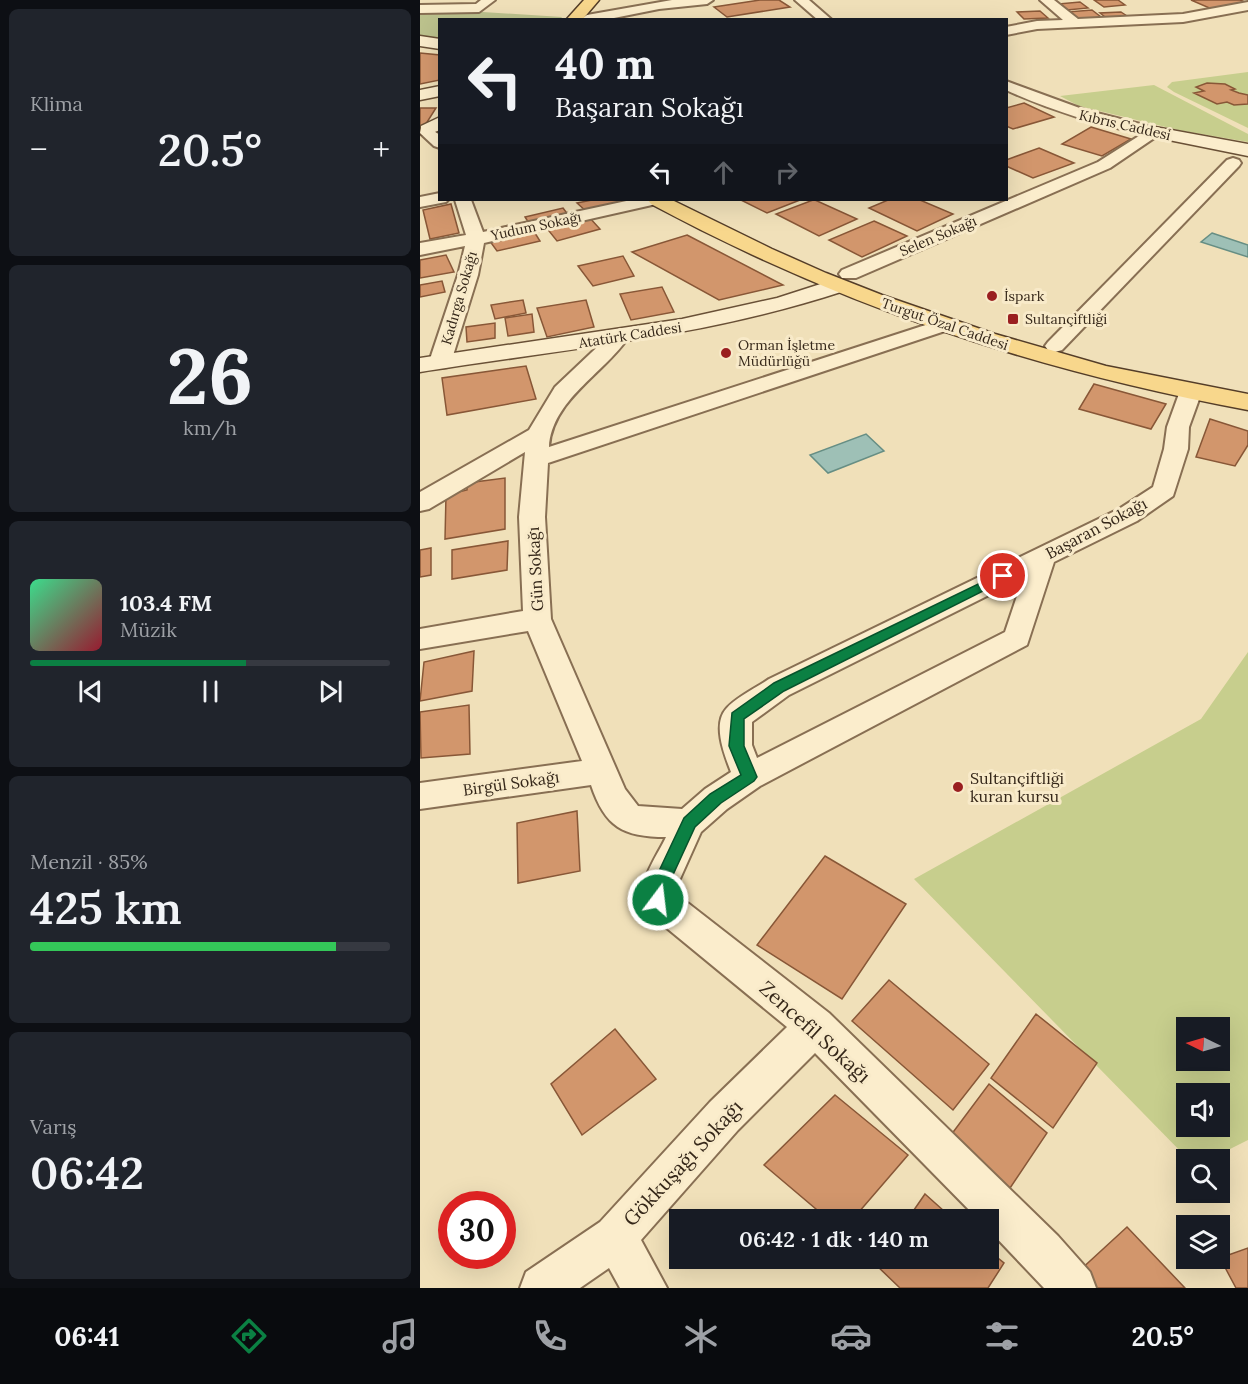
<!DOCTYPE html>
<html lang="tr">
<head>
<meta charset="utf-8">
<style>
	:root { --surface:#171b24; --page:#20242c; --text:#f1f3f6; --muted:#9ea1a6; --line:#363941; --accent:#0b8043 }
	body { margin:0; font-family:Lora,serif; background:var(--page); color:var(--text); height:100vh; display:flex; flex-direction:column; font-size:22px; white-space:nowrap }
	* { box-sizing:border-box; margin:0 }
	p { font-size:20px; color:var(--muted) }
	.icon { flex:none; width:33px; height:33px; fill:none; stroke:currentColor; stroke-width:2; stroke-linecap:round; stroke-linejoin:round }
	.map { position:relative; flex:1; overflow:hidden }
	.panel { display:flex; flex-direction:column; gap:9px; padding:9px; background:#0d0f14; width:420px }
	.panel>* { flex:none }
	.guide { position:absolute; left:18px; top:18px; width:570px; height:183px; border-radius:0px; box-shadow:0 6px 24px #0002; background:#171b24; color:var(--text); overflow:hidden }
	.needle { width:39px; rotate:275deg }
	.fabs { position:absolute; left:756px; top:1017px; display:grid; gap:12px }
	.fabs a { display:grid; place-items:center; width:54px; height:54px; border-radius:0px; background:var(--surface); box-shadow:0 6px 24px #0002; font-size:30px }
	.speed { position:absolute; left:18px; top:1191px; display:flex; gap:12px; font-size:30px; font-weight:700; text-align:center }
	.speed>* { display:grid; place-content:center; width:78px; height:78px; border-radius:50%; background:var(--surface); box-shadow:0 6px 24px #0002; line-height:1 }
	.speed .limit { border:9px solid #d22; background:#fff; color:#111 }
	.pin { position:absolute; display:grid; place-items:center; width:51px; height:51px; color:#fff; margin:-26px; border:3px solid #fff; border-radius:50%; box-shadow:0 2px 6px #0007 }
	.me { position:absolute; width:66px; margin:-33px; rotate:15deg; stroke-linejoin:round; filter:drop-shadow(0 0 4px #0008) }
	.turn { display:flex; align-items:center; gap:21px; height:126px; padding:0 18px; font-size:27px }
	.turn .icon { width:78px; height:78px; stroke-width:2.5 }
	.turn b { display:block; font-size:42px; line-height:51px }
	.lanes { display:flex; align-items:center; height:57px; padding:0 18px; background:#0003; justify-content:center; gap:30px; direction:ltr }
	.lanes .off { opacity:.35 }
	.big { font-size:45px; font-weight:600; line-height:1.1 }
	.panel .card { flex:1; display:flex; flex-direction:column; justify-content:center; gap:9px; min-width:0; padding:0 21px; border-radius:9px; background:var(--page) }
	.panel .dial { align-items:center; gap:0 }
	.dial b { font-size:78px; line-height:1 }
	.song { display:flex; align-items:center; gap:18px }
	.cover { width:72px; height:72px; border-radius:9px; background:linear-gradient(135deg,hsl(150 70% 55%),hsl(350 70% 35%)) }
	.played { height:6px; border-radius:3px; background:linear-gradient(90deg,var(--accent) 60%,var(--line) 60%) }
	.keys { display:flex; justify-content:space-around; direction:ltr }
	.heat { display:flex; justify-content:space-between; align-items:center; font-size:33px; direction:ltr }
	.charge { height:9px; border-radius:4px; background:linear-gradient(90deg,#34c759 85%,var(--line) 0) }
	.trip { position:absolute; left:249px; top:1209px; width:330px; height:60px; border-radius:0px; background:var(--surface); box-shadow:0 6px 24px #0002; font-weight:600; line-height:60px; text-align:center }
	.dock { display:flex; height:96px; justify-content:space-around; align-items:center; background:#090b0e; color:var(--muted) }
	.dock .icon { width:42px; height:42px }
	.dock .selected { color:var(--accent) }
	.dock b { font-size:27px; color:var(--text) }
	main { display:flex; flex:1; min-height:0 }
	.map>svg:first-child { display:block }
	.green { fill:#c7ce8d; fill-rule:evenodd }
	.cemetery { fill:#bcc28d }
	.water { fill:#9ec0b6; stroke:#668e84; stroke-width:1.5 }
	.building { fill:#d2966c; stroke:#885737; stroke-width:1.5 }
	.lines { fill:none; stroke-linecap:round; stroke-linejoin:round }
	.street-casing { stroke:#886f53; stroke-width:4 }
	.secondary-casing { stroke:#695036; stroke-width:3 }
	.primary-casing { stroke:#543d28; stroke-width:3 }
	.street { fill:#fbedcc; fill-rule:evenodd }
	.secondary { fill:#fbedcc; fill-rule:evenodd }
	.primary { fill:#f8d78c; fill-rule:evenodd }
	.route { fill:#0b8043; stroke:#07532c; stroke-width:1.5 }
	.poi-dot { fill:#9a1f20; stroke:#f8eac9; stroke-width:2 }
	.labels { text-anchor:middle; stroke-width:6; stroke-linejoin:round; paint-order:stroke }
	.far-street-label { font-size:14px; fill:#352719; stroke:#f8eac9 }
	.far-poi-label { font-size:14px; fill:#352719; stroke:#f8eac9; text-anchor:start }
	.street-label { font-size:16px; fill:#352719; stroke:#f8eac9 }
	.poi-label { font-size:16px; fill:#352719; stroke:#f8eac9; text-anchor:start }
	.near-street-label { font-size:20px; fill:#352719; stroke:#f8eac9 }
</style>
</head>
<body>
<main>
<section class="panel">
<div class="card"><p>Klima</p>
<div class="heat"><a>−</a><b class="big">20.5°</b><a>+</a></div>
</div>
<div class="card dial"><b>26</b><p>km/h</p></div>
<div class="card">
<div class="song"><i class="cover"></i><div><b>103.4 FM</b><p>Müzik</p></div></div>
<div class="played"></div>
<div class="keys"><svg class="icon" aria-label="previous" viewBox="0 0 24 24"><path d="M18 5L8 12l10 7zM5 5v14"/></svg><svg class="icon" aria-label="pause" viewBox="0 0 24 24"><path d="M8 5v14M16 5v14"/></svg><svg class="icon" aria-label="next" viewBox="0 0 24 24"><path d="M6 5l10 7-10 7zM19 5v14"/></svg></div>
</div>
<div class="card"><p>Menzil · 85%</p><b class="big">425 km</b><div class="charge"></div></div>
<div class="card"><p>Varış</p><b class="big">06:42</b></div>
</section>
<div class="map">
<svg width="828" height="1288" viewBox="0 0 828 1288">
	<rect width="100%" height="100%" fill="#f0e0b9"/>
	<g class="green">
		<polygon points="828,72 828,128 754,92 747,87 752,82"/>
		<polygon points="734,85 828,134 828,142 758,130 659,106 640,96"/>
		<path d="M828 652V1140L790 1159H768L494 879 781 719ZM766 1028H800V1060H766ZM766 1094H800V1126H766Z"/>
	</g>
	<polygon class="cemetery" points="31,10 142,17 140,20 20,20 19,42 0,40 0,11"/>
	<g class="water">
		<polygon points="792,233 828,245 828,257 781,242"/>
		<polygon points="446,434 464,451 408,473 390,455"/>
	</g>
	<g class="building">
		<polygon points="340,0 359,0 370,7 307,17 294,7"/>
		<polygon points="674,0 698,0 705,5 684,7"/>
		<polygon points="771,0 820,0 828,3 794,10"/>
		<polygon points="660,2 668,8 647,10 638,4"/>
		<polygon points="672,10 681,17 656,20 647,12"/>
		<polygon points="620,11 628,18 604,19 597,12"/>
		<polygon points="701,12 710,18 689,20 680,13"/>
		<polygon points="0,53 20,55 20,80 0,84"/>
		<polygon points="787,83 805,84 815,89 811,90 819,93 828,95 828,104 814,105 807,102 797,104 774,93 784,91 776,87"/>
		<polygon points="604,103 634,117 593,129 586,126 586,108"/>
		<polygon points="0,108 16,108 4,127 0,127"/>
		<polygon points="671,127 711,139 682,156 642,144"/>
		<polygon points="619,148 654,163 613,178 586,166 586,160"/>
		<polygon points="172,200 216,200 168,213 157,203"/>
		<polygon points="321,200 380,200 347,213"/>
		<polygon points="393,200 395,200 437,219 399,236 356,214"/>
		<polygon points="468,200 500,200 533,214 497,231 449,208"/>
		<polygon points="31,204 39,233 10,239 3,210"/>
		<polygon points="143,208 149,216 110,225 105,217"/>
		<polygon points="168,216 180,229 137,241 125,226"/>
		<polygon points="454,221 487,236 442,257 409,240"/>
		<polygon points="113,230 120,241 77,251 69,240"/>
		<polygon points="267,235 363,285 299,300 212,252"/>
		<polygon points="26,255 34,272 0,278 0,260"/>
		<polygon points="203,256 214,276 173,286 158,266"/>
		<polygon points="22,281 25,292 0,297 0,285"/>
		<polygon points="242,287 254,312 211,320 200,294"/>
		<polygon points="103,300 106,313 75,319 71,305"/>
		<polygon points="166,300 174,327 127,337 117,308"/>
		<polygon points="112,314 114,332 88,336 85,318"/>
		<polygon points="75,323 75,338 47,342 46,327"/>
		<polygon points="106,366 116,399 27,415 22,378"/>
		<polygon points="674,384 746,404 731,429 659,409"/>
		<polygon points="790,419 828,431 828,445 815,466 776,457"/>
		<polygon points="85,478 85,529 25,539 26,495 47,490 47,483"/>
		<polygon points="88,541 87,570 32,579 32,550"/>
		<polygon points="11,548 11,575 0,577 0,550"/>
		<polygon points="54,651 52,691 0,701 4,662"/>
		<polygon points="49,705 50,754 1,758 0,712"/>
		<polygon points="157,811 160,871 98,883 97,823"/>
		<polygon points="405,856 486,904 422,999 337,945"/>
		<polygon points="469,980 569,1064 533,1110 432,1021"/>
		<polygon points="616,1014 677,1063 633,1128 571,1078"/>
		<polygon points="195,1029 236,1079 162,1135 131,1084"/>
		<polygon points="569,1084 627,1133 586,1194 528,1139"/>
		<polygon points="415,1095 488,1155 432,1220 409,1220 344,1165"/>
		<polygon points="505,1194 534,1220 487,1220"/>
		<polygon points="707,1227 765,1288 674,1288 658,1272"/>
		<polygon points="828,1248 828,1288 816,1288 800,1258"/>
		<polygon points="568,1250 584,1263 568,1288 480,1288 455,1264 459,1258 568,1258"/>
	</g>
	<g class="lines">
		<defs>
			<g id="street">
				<polygon points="61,0 75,0 59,12 0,13 0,5 56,4"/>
				<polygon points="252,0 293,0 287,4 239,9 184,20 161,19 167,15"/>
				<polygon points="375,0 389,0 412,20 398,20"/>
				<polygon points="620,0 634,0 658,19 763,14 828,2 828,10 763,22 617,29 586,35 586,27 617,21 643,20"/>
				<path d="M586 81 665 110 740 129 743 132 690 168 436 278H422L419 274 422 270 678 162 722 134C675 124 630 110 586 90Z"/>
				<polygon points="6,126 20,135 20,148 14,146 0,133 1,128"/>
				<polygon points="813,158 819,160 821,163 819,166 642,350 635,352 628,350 625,346 628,342 807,160"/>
				<polygon points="20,193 20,200 28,200 26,202 0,207 0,197"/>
				<polygon points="35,200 51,200 63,232 211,200 241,200 238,204 232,205 64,243 58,275 31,362 28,367 20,368 12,367 9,362 38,275 45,246 0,255 0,243 46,235"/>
				<path d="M524 319 531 321 534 325 531 329 128 463 125 517 131 619 205 789 218 806 262 809 285 789 311 772C305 756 292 725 306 709 316 697 336 688 349 679L699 509 733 487 744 449 747 427 760 391 763 386 771 384 779 386 782 391 769 427 768 449 753 496 717 521 634 562 607 645 340 786 307 809 281 832 255 890V893L409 1013 638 1236 670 1272 676 1288H624L568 1229V1220H559L395 1053 318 1130 221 1240 247 1288H200L189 1268 160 1288H100L106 1272 180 1222 290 1102 367 1027 226 911C214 886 235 860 246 837 203 837 185 827 171 785L0 809V783L162 761 108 631 0 649V629L103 611 99 517 105 452 9 509 0 511V492L109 430 135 387 190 335 197 333 204 335 207 339C183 374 132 400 129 447ZM603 578 585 632 337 758 332 745V722L369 695Z"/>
			</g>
			<g id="secondary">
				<polygon points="0,36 20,39 20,49 0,46"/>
				<polygon points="20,86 20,96 0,100 0,90"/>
				<polygon points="20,117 20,130 7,135 1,134 1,126"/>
				<polygon points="735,127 828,144 828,156 729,136 726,132 729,128"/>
				<path d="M416 279 424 281 427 286 424 291C284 337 144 349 0 372V358L262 319 357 298Z"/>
			</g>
			<g id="primary">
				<polygon points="164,0 179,0 162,20 146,20"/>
				<path d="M228 200H252L352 249 406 273 462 295 575 334 686 366 828 394V410C614 370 423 307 231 204Z"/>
			</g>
		</defs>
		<use href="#street" class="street-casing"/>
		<use href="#secondary" class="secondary-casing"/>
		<use href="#primary" class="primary-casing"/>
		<use href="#street" class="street"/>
		<use href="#secondary" class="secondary"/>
		<use href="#primary" class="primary"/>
	</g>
	<polygon class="route" points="583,572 587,573 589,576 587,579 364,691 324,719 324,746 337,777 334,781 301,803 275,827 246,890 244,906 238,908 232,906 230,890 264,818 290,794 321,775 309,746 312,713 354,683"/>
	<g class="poi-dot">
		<circle cx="572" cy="296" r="6"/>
		<rect x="587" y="313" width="12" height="12" rx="3"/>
		<circle cx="306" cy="353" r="6"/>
		<circle cx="538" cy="787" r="6"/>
	</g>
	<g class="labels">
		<g class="far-street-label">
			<text transform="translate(705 125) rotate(13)" y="5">Kıbrıs Caddesi</text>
			<text transform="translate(116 226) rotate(-12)" y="5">Yudum Sokağı</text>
			<text transform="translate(518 236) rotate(-23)" y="5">Selen Sokağı</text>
			<text transform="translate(39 298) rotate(-74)" y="5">Kadırga Sokağı</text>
			<text transform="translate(525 324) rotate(19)" y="5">Turgut Özal Caddesi</text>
			<text transform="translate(210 335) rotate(-9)" y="5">Atatürk Caddesi</text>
		</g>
		<g class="far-poi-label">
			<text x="584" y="301">İspark</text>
			<text x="605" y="324">Sultançiftliği</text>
			<text x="318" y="350">Orman İşletme<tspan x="318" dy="16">Müdürlüğü</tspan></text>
		</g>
		<g class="street-label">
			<text transform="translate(676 528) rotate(-28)" y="6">Başaran Sokağı</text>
			<text transform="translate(115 569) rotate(-93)" y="6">Gün Sokağı</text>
			<text transform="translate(91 783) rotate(-8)" y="6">Birgül Sokağı</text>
		</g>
		<g class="poi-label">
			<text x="550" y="784">Sultançiftliği<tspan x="550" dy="18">kuran kursu</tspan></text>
		</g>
		<g class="near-street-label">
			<text transform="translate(395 1032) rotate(42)" y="7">Zencefil Sokağı</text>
			<text transform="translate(263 1163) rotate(-47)" y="7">Gökkuşağı Sokağı</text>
		</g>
	</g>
</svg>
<div class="fabs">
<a><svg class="needle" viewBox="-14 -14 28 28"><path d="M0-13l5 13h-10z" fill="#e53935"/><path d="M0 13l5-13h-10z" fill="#9ea1a6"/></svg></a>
<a><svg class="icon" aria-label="sound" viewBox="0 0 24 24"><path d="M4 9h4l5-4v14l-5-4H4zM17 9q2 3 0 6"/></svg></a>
<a><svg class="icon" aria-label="search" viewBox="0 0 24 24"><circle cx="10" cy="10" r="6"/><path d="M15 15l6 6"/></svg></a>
<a><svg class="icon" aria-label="layers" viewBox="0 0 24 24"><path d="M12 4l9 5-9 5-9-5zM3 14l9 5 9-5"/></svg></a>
</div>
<div class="speed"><div class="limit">30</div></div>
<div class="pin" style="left:583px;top:576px;background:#d93025"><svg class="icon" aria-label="arrive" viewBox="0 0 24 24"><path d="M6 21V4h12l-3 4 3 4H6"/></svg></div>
<svg class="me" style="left:238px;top:900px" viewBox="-20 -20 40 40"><circle r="17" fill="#0b8043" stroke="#fff" stroke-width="3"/><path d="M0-11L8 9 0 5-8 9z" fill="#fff"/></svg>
<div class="trip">06:42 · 1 dk · 140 m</div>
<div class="guide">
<div class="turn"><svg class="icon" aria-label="left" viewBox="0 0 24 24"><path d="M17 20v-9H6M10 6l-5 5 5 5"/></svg><div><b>40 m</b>Başaran Sokağı</div></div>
<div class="lanes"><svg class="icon" aria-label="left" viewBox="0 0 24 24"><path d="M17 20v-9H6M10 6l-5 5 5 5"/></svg><svg class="icon off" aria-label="ahead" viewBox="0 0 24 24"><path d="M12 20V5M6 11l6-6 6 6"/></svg><svg class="icon off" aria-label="right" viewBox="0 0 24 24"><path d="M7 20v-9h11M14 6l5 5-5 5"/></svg></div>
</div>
</div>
</main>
<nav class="dock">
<b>06:41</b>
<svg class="icon selected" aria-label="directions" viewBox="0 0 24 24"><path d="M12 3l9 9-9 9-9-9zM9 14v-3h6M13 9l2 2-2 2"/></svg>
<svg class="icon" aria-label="music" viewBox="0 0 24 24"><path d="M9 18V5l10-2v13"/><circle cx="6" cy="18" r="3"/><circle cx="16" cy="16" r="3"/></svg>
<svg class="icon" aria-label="phone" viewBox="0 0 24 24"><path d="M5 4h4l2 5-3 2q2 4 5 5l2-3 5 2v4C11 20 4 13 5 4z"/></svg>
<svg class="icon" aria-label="climate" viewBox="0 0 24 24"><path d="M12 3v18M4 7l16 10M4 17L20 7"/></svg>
<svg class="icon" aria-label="car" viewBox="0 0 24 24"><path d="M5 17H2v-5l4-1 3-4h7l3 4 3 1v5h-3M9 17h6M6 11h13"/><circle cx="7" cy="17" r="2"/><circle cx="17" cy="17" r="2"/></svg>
<svg class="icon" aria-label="filters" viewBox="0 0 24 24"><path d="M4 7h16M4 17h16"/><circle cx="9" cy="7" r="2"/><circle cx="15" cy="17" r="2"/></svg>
<b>20.5°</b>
</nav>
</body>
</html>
